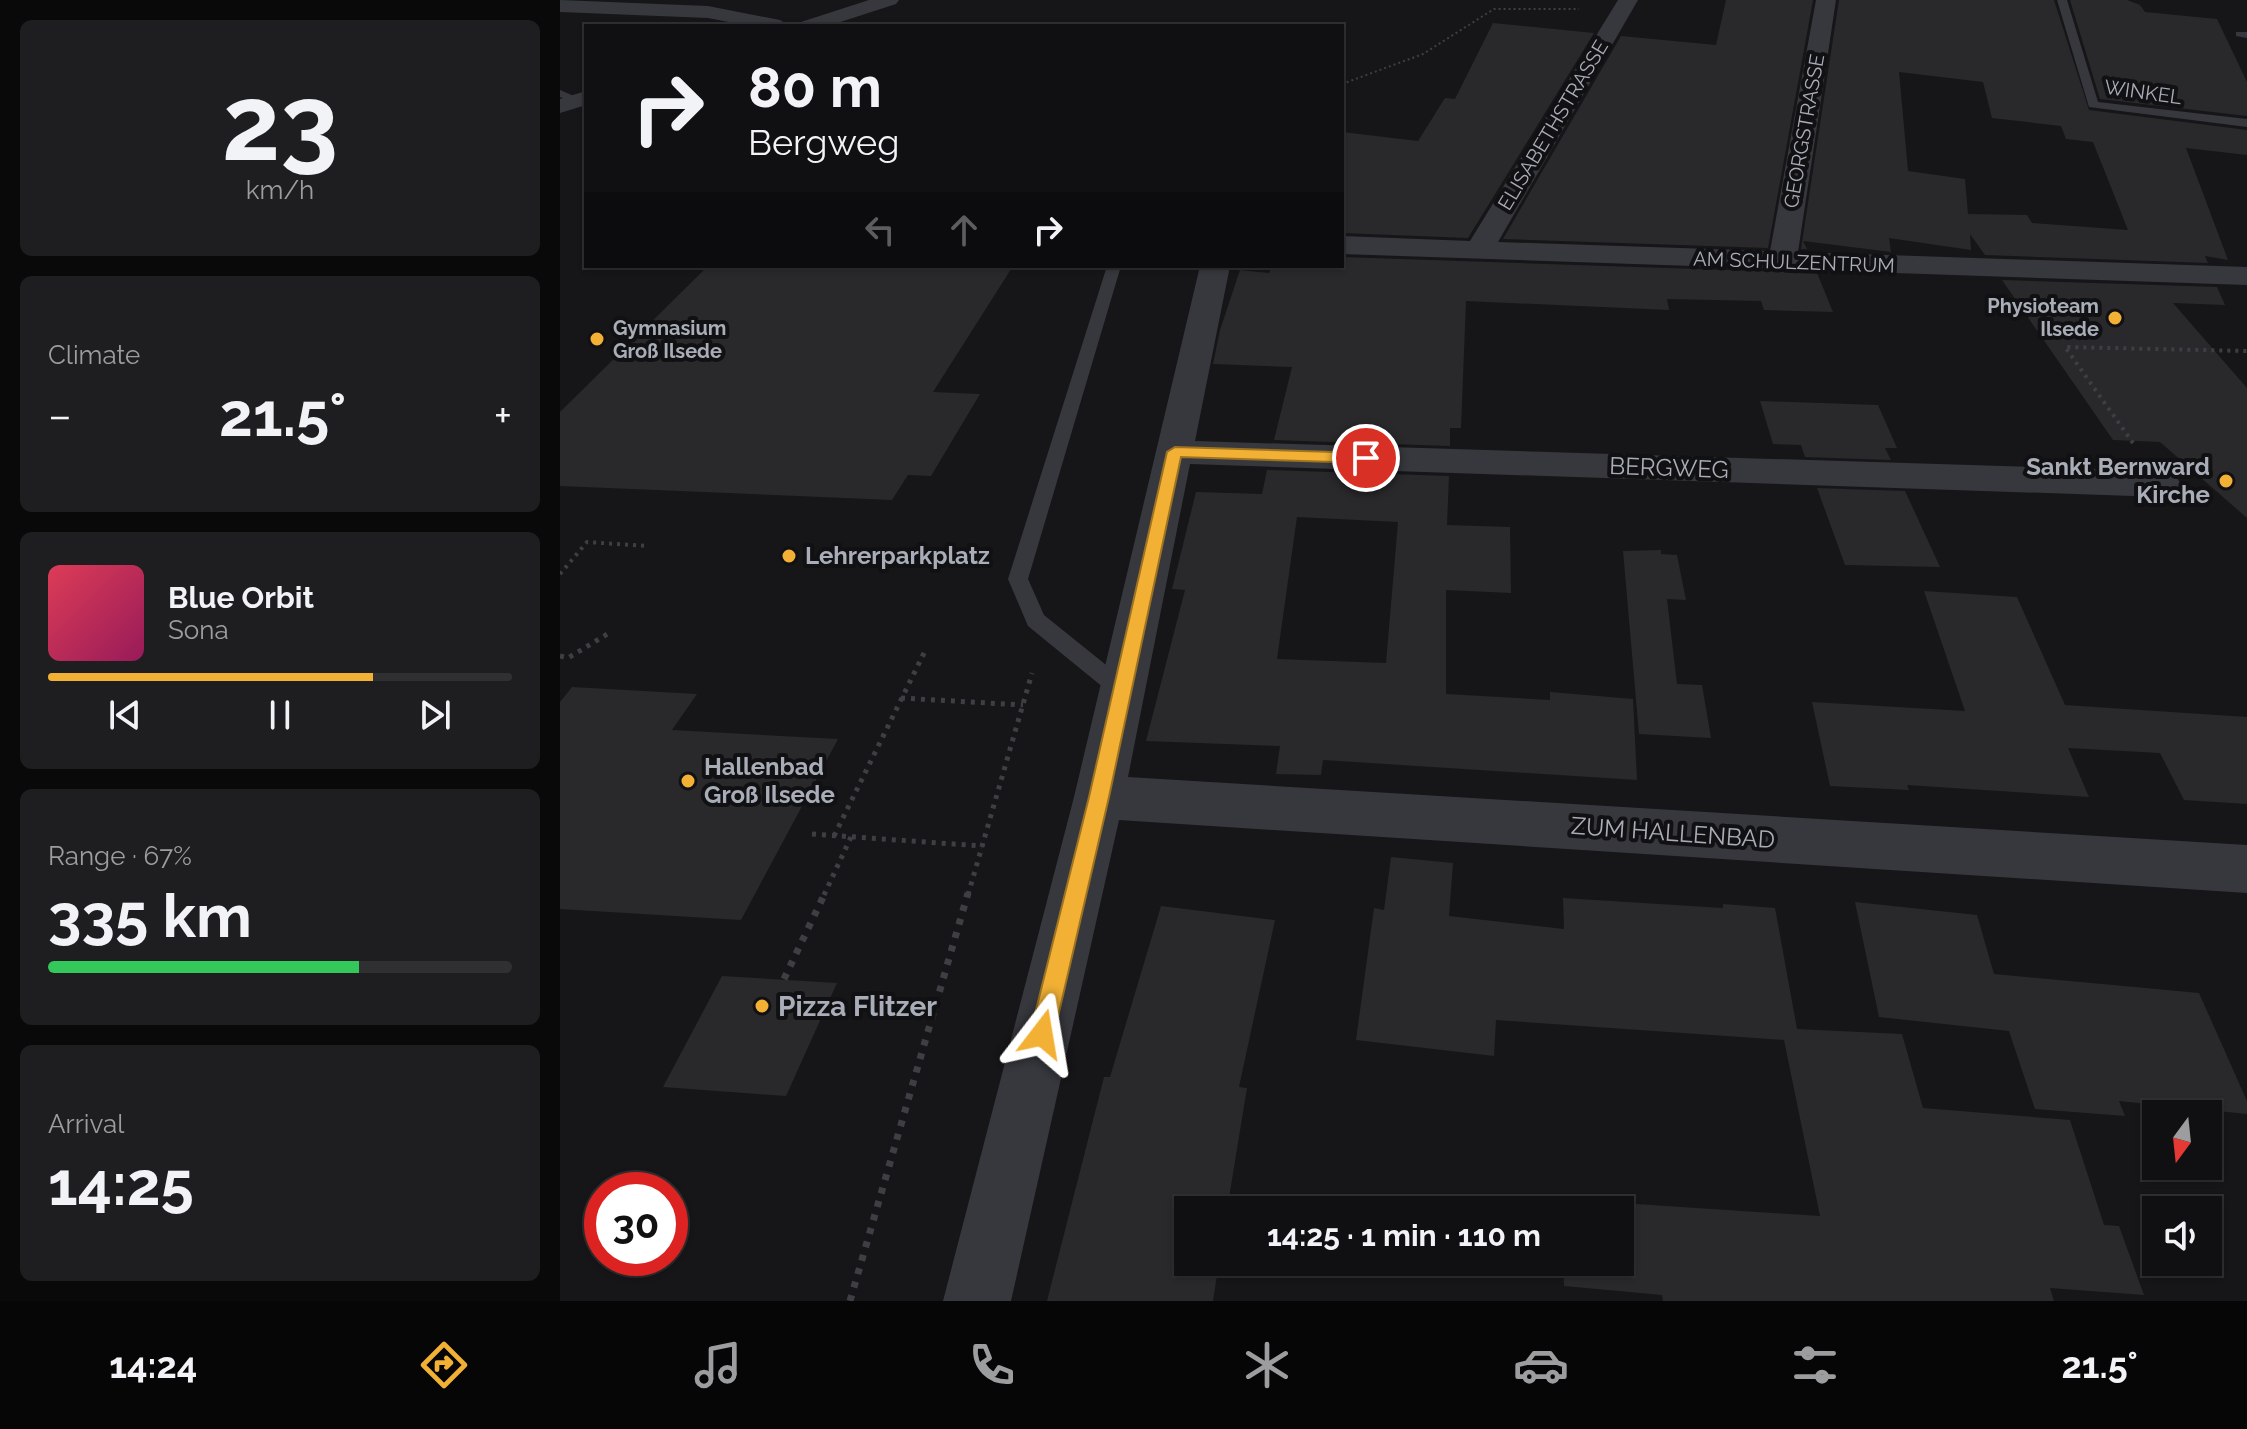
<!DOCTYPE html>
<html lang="en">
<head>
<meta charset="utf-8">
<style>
	:root { --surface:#101012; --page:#1e1e20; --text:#f1f3f6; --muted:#9c9d9f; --line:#303032; --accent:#f2b134 }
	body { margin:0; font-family:Raleway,sans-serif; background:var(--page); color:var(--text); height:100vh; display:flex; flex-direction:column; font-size:30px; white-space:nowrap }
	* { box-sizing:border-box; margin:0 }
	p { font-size:26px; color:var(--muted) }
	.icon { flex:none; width:44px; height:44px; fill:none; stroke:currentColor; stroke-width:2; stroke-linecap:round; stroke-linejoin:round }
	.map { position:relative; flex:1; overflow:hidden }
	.drawer { display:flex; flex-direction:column; gap:20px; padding:20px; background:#09090a; width:560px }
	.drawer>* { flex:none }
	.hud { position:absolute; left:24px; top:24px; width:760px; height:244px; border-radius:0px; box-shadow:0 2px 6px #0004,0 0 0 2px var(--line); background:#101012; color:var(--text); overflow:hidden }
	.needle { width:52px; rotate:195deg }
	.controls { position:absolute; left:1582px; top:1100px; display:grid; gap:16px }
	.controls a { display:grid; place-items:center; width:80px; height:80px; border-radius:0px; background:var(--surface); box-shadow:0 2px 6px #0004,0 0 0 2px var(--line); font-size:40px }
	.speed { position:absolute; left:24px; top:1172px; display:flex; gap:16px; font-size:40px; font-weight:700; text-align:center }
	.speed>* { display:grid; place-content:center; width:104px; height:104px; border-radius:50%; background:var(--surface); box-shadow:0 2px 6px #0004,0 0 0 2px var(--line); line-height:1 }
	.speed .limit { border:12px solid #d22; background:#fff; color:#111 }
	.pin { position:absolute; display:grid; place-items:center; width:68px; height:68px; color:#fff; margin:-34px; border:4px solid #fff; border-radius:50%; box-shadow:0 2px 8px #0007 }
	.me { position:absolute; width:88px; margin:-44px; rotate:14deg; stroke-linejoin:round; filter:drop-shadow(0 0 6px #0008) }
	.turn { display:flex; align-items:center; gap:28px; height:168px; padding:0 32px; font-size:36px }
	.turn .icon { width:104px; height:104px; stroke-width:2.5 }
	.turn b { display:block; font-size:56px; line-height:68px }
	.lanes { display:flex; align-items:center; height:76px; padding:0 32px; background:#0003; justify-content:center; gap:40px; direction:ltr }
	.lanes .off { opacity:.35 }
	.big { font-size:60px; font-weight:700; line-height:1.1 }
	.drawer .widget { flex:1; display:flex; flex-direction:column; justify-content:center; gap:12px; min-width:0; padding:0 28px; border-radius:12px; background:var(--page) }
	.drawer .dial { align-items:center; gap:0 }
	.dial b { font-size:104px; line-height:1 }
	.song { display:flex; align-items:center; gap:24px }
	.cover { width:96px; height:96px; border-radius:12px; background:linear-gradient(135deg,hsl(350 70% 55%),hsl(330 70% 35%)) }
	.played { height:8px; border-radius:4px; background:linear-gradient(90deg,var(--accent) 70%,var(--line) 70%) }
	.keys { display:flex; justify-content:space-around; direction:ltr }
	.heat { display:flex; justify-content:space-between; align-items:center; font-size:44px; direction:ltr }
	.charge { height:12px; border-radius:6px; background:linear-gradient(90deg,#34c759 67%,var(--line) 0) }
	.trip { position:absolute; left:614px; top:1196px; width:460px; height:80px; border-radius:0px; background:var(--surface); box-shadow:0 2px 6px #0004,0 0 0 2px var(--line); font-weight:700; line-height:80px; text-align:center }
	.tab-bar { display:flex; height:128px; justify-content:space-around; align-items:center; background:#060607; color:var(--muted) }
	.tab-bar .icon { width:56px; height:56px }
	.tab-bar .on { color:var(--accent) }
	.tab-bar b { font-size:36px; color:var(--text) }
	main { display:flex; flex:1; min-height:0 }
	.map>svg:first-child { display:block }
	.building { fill:#29292c; fill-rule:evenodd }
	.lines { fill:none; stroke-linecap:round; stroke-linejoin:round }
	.path-far3 { stroke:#3d3f44; stroke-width:2; stroke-dasharray:2 3; stroke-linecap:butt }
	.path-far2 { stroke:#3d3f44; stroke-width:4; stroke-dasharray:3 5; stroke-linecap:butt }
	.path-far1 { stroke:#3d3f44; stroke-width:5; stroke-dasharray:4 6; stroke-linecap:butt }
	.path { stroke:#3d3f44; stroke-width:7; stroke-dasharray:6 8; stroke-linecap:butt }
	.lane { fill:#37383d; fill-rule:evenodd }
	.street { fill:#37383d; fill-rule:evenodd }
	.route { fill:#f2b134; stroke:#9d7322; stroke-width:2 }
	.poi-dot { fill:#f2b134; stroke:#111113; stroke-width:3 }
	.labels { text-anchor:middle; stroke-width:8; stroke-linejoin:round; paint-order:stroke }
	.far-street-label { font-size:20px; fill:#a8adb8; stroke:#111113 }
	.far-poi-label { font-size:20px; font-weight:bold; fill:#a8adb8; stroke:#111113; text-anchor:end }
	.poi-label { font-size:24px; font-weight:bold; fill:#a8adb8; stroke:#111113; text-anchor:start }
	.street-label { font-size:24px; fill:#a8adb8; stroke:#111113 }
	.near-poi-label { font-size:28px; font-weight:bold; fill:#a8adb8; stroke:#111113; text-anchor:start }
</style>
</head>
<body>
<main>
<section class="drawer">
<div class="widget dial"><b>23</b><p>km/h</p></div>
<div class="widget"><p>Climate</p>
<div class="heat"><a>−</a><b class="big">21.5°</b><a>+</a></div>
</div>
<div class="widget">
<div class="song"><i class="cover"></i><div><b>Blue Orbit</b><p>Sona</p></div></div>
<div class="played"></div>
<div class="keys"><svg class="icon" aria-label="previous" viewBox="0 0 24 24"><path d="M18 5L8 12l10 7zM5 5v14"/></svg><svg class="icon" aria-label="pause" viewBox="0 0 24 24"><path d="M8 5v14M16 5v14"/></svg><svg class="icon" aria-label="next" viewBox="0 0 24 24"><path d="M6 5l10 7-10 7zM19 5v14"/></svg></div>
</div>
<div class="widget"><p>Range · 67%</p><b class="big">335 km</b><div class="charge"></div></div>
<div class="widget"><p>Arrival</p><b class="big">14:25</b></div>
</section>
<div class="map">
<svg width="1687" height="1301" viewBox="0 0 1687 1301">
	<rect width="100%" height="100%" fill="#161618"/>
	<g class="building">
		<polygon points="1166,0 1253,0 1208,248 943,239 1061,36 1156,45"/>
		<path d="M1279 0H1494L1529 110 1687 130V155L1626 148 1668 260 1645 256 1648 263 1425 255 1410 234 1411 250 1329 238 1331 252 1243 241 1247 249H1241ZM1339 72 1423 82 1432 118 1501 126 1506 139 1533 142 1568 230 1472 223 1467 215 1408 214 1405 179 1348 171Z"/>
		<polygon points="1510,0 1567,0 1580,5 1585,12 1657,19 1687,82 1687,116 1540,99"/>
		<polygon points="933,23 1034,33 908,238 782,233 782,132 858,141 885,98 895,99"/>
		<polygon points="782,257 1257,273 1273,312 1204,310 1201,301 1107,299 1109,310 906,301 901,428 890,428 890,446 714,440 732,367 653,364 660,330 680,270 709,273 712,266 761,269 782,266"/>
		<polygon points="148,266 453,266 373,392 420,394 371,476 348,475 332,500 0,486 0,412"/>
		<polygon points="1442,280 1657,287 1665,305 1613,303 1687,388 1687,518 1600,442 1553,440"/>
		<polygon points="1200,401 1318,405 1337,448 1325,448 1331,460 1245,457 1241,445 1213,444"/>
		<path d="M707 470 889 476 887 525 950 527 951 593 886 590V694L990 700V692L1073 699 1077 780 763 760 761 775 716 774 720 746 586 741 625 590 612 589 636 492 702 494ZM737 517 838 522 826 663 717 659Z"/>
		<polygon points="1257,488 1345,491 1380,567 1285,565"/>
		<polygon points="1101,550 1101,554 1117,555 1126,600 1107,599 1117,684 1142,685 1151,738 1079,734 1063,551"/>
		<polygon points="1364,591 1457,597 1505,705 1687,717 1687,804 1624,800 1600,753 1508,748 1529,797 1347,785 1349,790 1270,786 1252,702 1405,711"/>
		<polygon points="12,687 137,694 112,730 278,739 181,920 0,909 0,702"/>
		<polygon points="831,857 893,863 889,916 1004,929 1003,898 1163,908 1163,904 1215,908 1237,1029 1342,1034 1363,1108 1510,1120 1544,1225 1559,1226 1584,1295 1490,1288 1494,1301 1103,1301 1102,1295 1004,1286 1003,1262 1060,1262 1060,1210 1001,1210 1000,1199 1260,1216 1224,1040 936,1020 934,1056 796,1040 814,908 824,910"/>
		<polygon points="1295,902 1417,915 1434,974 1639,993 1687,1101 1687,1114 1559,1101 1565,1116 1475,1109 1449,1031 1319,1017"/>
		<polygon points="601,906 715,920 679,1087 687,1088 667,1210 628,1210 628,1262 659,1262 653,1301 487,1301 544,1077 550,1077"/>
		<polygon points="162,976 277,983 226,1096 103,1087"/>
	</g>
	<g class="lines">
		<polyline class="path-far3" points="782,84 863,54 934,9 1019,9"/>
		<g class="path-far2">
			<polyline points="1573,443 1505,347 1687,351"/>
			<polyline points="0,574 27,542 88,546"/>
		</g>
		<g class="path-far1">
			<polyline points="0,656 8,658 49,633"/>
			<polyline points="341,698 463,705"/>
			<polyline points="252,834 422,846"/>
			<polyline points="274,836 365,651"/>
			<polyline points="264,895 291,837"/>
			<polyline points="408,895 472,673"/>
		</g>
		<g class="path">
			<polyline points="224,979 265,893"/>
			<polyline points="290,1301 408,893"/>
		</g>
		<g class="lane">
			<polygon points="1497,0 1507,0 1538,102 1687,119 1687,127 1529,107"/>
			<polygon points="1676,32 1687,32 1687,38 1676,36"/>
			<polygon points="0,90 21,99 23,101 17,104 0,97"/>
			<polygon points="547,266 561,266 468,579 484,615 571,685 574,691 571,697 555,697 468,626 448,579"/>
		</g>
		<g class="street">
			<polygon points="0,0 148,6 220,20 230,26 189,26 148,18 0,12"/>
			<polygon points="309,0 339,0 336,4 268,26 238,26 241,22"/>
			<polygon points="1058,0 1078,0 938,242 1210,251 1256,0 1276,0 1238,252 1687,267 1687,285 782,254 782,236 910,241"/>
			<polygon points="26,91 26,105 0,113 0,99"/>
			<polygon points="640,266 670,266 635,441 1602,471 1615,475 1621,484 1615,493 1602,497 630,464 568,777 1687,845 1687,893 559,820 451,1301 383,1301 514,797"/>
		</g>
	</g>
	<polygon class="route" points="615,447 806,453 814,458 806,463 621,457 549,797 494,1034 490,1043 482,1047 473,1043 470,1034 529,797 607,452"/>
	<g class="poi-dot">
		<circle cx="1555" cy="318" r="8"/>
		<circle cx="37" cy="339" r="8"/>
		<circle cx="1666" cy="481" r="8"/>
		<circle cx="229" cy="556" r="8"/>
		<circle cx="128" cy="781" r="8"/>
		<circle cx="202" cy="1006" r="8"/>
	</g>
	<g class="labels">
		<g class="far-street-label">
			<text transform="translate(1583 92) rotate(8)" y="7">WINKEL</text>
			<text transform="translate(993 125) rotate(-59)" y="7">ELISABETHSTRASSE</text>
			<text transform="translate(1244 131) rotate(-80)" y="7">GEORGSTRASSE</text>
			<text transform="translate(1234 262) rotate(2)" y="7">AM SCHULZENTRUM</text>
		</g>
		<g class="far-poi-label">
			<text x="1539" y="313">Physioteam<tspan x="1539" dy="23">Ilsede</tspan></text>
			<text x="53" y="335" text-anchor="start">Gymnasium<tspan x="53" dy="23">Groß Ilsede</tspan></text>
		</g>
		<g class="poi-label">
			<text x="1650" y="475" text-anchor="end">Sankt Bernward<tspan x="1650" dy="28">Kirche</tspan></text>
			<text x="245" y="564">Lehrerparkplatz</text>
			<text x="144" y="775">Hallenbad<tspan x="144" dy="28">Groß Ilsede</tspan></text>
		</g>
		<g class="street-label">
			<text transform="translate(1109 468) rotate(2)" y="8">BERGWEG</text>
			<text transform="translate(1113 833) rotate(4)" y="8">ZUM HALLENBAD</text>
		</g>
		<g class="near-poi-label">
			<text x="218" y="1016">Pizza Flitzer</text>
		</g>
	</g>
</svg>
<div class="controls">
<a><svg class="needle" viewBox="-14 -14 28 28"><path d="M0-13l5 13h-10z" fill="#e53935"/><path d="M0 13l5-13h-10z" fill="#9c9d9f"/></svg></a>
<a><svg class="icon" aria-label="sound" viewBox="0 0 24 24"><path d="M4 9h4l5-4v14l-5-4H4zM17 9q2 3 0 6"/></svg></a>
</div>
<div class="speed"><div class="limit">30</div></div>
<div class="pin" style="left:806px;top:458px;background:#d93025"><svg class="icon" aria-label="arrive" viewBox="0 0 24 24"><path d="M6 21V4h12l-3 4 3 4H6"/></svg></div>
<svg class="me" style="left:482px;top:1034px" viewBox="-20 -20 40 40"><path d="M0-17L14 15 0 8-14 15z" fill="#f2b134" stroke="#fff" stroke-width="4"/></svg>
<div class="trip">14:25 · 1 min · 110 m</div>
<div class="hud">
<div class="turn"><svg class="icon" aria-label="right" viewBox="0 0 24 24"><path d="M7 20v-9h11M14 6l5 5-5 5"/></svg><div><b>80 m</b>Bergweg</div></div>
<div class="lanes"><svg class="icon off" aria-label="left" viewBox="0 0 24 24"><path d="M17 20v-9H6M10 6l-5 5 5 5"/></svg><svg class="icon off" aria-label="ahead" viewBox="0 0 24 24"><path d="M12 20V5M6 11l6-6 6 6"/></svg><svg class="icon" aria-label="right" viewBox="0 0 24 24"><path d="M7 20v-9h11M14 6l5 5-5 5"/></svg></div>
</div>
</div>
</main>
<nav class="tab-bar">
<b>14:24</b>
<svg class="icon on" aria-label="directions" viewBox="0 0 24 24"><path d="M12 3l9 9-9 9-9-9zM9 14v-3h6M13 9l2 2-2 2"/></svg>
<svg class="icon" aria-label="music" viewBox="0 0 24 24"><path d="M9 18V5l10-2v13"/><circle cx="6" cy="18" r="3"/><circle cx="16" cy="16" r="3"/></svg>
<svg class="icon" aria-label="phone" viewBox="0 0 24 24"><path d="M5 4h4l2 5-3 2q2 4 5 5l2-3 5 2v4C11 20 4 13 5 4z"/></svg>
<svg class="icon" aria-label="climate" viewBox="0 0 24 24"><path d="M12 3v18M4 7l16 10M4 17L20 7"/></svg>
<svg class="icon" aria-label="car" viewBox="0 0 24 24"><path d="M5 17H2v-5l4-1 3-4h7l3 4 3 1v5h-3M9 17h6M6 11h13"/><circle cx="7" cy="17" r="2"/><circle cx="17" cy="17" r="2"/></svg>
<svg class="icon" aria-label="filters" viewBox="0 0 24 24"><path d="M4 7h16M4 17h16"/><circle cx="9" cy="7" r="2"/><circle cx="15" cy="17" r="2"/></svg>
<b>21.5°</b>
</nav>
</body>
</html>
